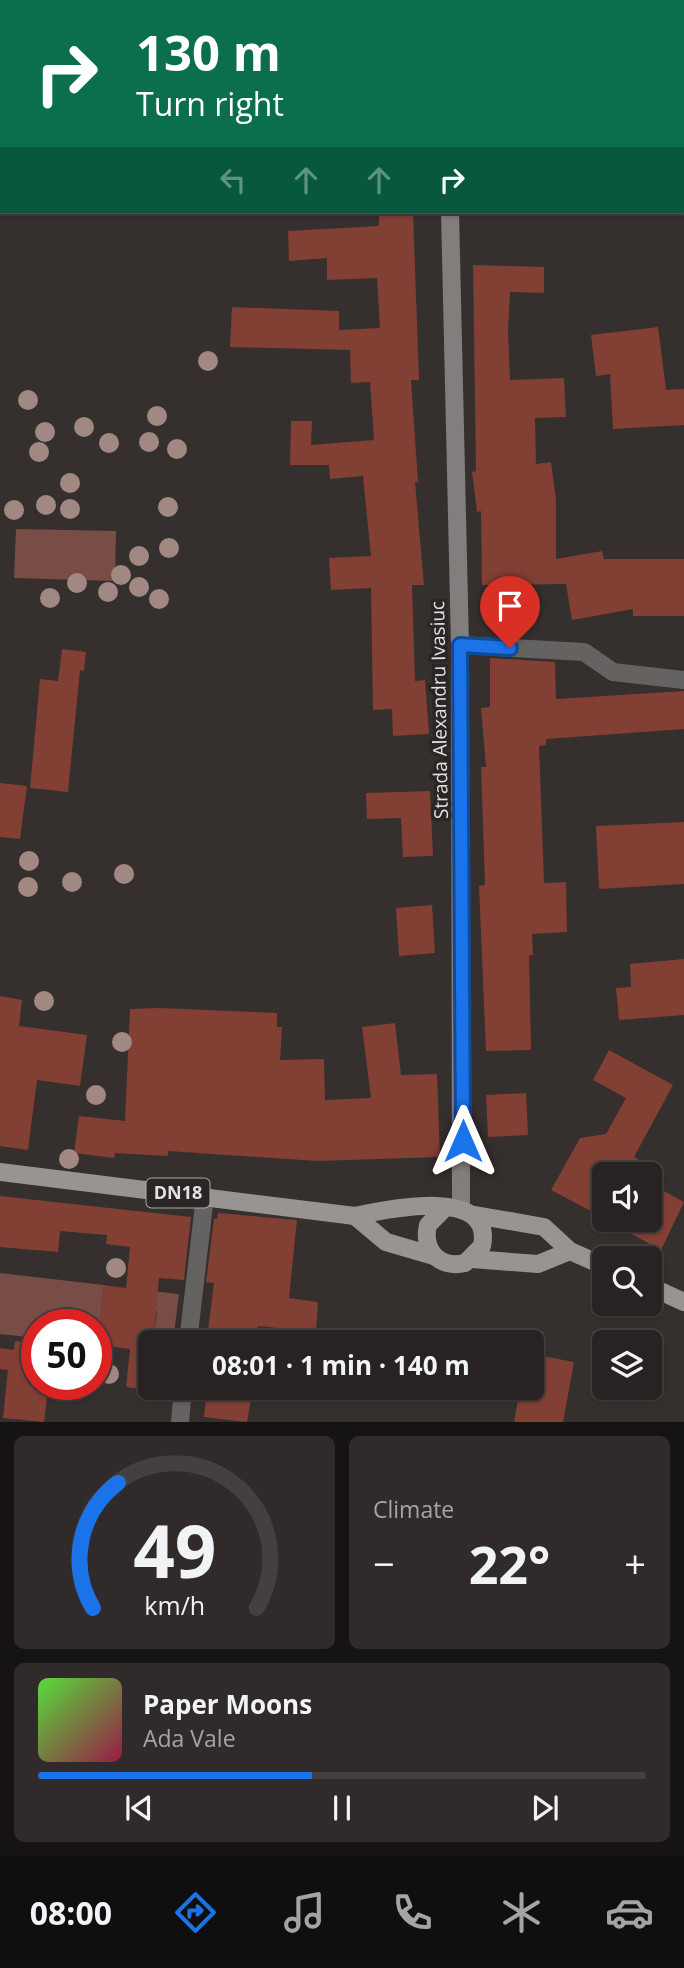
<!DOCTYPE html>
<html lang="en">
<head>
<meta charset="utf-8">
<style>
	:root { --surface:#282322; --page:#302b2a; --text:#f1f3f6; --muted:#a5a4a5; --line:#444040; --accent:#1a73e8 }
	body { margin:0; font-family:"Open Sans",sans-serif; background:var(--page); color:var(--text); height:100vh; display:flex; flex-direction:column; font-size:26px; white-space:nowrap }
	* { box-sizing:border-box; margin:0 }
	p { font-size:23px; color:var(--muted) }
	.icon { flex:none; width:38px; height:38px; fill:none; stroke:currentColor; stroke-width:2; stroke-linecap:round; stroke-linejoin:round }
	.map { position:relative; height:1422px; overflow:hidden }
	.panel { display:flex; flex-direction:column; gap:14px; padding:14px; background:#161313; flex:1 }
	.panel>* { flex:none }
	.hud { position:absolute; left:0px; top:0px; width:684px; height:214px; box-shadow:0 2px 5px #0004,0 0 0 2px var(--line); background:#0b6e4f; color:#fff; overflow:hidden }
	.tools { position:absolute; left:592px; top:1162px; display:grid; gap:14px }
	.tools a { display:grid; place-items:center; width:70px; height:70px; border-radius:10px; background:var(--surface); box-shadow:0 2px 5px #0004,0 0 0 2px var(--line); font-size:35px }
	.speed { position:absolute; left:21px; top:1309px; display:flex; gap:14px; font-size:35px; font-weight:700; text-align:center }
	.speed>* { display:grid; place-content:center; width:91px; height:91px; border-radius:50%; background:var(--surface); box-shadow:0 2px 5px #0004,0 0 0 2px var(--line); line-height:1 }
	.speed .limit { border:10px solid #d22; background:#fff; color:#111 }
	.pin { position:absolute; display:grid; place-items:center; width:60px; height:60px; color:#fff; margin:-72px -30px; border-radius:50% 50% 50% 0; rotate:-45deg; box-shadow:0 0 7px #0007 }
	.pin .icon { rotate:45deg }
	.me { position:absolute; width:77px; margin:-38px; rotate:0deg; stroke-linejoin:round; filter:drop-shadow(0 0 5px #0008) }
	.turn { display:flex; align-items:center; gap:24px; height:147px; padding:0 21px; font-size:32px }
	.turn .icon { width:91px; height:91px; stroke-width:2.5 }
	.turn b { display:block; font-size:49px; line-height:60px }
	.lanes { display:flex; align-items:center; height:66px; padding:0 21px; background:#0003; justify-content:center; gap:35px; direction:ltr }
	.lanes .off { opacity:.35 }
	.big { font-size:52px; font-weight:700; line-height:1.1 }
	.panel .tile { flex:1; display:flex; flex-direction:column; justify-content:center; gap:10px; min-width:0; padding:0 24px; border-radius:10px; background:var(--page) }
	.panel .dial { align-items:center; gap:0 }
	.dial svg { height:182px; overflow:visible; fill:none; stroke:var(--line); stroke-width:7; stroke-linecap:round; text-anchor:middle }
	.dial text { fill:var(--text); stroke:none }
	.song { display:flex; align-items:center; gap:21px }
	.cover { width:84px; height:84px; border-radius:10px; background:linear-gradient(135deg,hsl(110 70% 55%),hsl(340 70% 35%)) }
	.played { height:7px; border-radius:4px; background:linear-gradient(90deg,var(--accent) 45%,var(--line) 45%) }
	.keys { display:flex; justify-content:space-around; direction:ltr }
	.heat { display:flex; justify-content:space-between; align-items:center; font-size:38px; direction:ltr }
	.panel .tiles { flex:1; display:grid; gap:14px; grid-template-columns:1fr 1fr }
	.tile:last-child { grid-column:span 2 }
	.trip { position:absolute; left:138px; top:1330px; width:406px; height:70px; border-radius:10px; background:var(--surface); box-shadow:0 2px 5px #0004,0 0 0 2px var(--line); font-weight:700; line-height:70px; text-align:center }
	.tab-bar { display:flex; height:112px; justify-content:space-around; align-items:center; background:#100e0e; color:var(--muted) }
	.tab-bar .icon { width:49px; height:49px }
	.tab-bar .selected { color:var(--accent) }
	.tab-bar b { font-size:32px; color:var(--text) }
	.map>svg:first-child { display:block }
	.green { fill:#784d45 }
	.building { fill:#823f34 }
	.lines { fill:none; stroke-linecap:round; stroke-linejoin:round }
	.street { stroke:#656362; stroke-width:18 }
	.secondary { stroke:#837e7d; stroke-width:18 }
	.primary { stroke:#999392; stroke-width:18 }
	.tree { fill:#a28882 }
	.route-casing { stroke:#114b97; stroke-width:18 }
	.route { stroke:#1a73e8; stroke-width:12 }
	.labels { text-anchor:middle; stroke-width:7; stroke-linejoin:round; paint-order:stroke }
	.shield { fill:#2b2625; stroke:#aca8a7; stroke-width:2 }
	.shield-label { font-size:18px; font-weight:bold; fill:#e3e0df }
	.street-label { font-size:19px; fill:#e3e0df; stroke:#2b2625 }
</style>
</head>
<body>
<div class="map">
<svg width="684" height="1422" viewBox="0 0 684 1422">
	<rect width="100%" height="100%" fill="#352f2e"/>
	<g class="green">
		<polygon points="16,529 116,531 115,581 14,578"/>
		<polygon points="0,1273 104,1285 97,1345 96,1325 37,1325 37,1338 0,1334"/>
		<polygon points="151,1291 179,1294 173,1342 150,1342 150,1352 144,1351 145,1335 154,1336 157,1311 149,1310"/>
	</g>
	<g class="building">
		<polygon points="379,212 413,212 419,380 411,380 418,482 415,482 424,585 412,585 415,681 425,680 429,734 393,736 392,709 373,710 371,588 331,590 329,558 371,556 363,476 330,479 329,465 290,465 291,421 312,421 311,445 374,440 370,382 351,383 350,350 230,347 232,307 339,311 339,330 380,328 377,278 327,280 327,258 289,261 288,231 379,226"/>
		<polygon points="473,265 544,267 544,293 510,292 508,331 510,380 564,378 566,417 535,418 536,464 551,462 556,500 556,559 602,551 604,559 684,559 684,616 633,616 633,609 572,620 566,584 482,585 481,511 477,512 472,472 476,471"/>
		<polygon points="658,327 666,390 684,389 684,425 613,429 610,374 596,376 591,335"/>
		<polygon points="62,649 86,652 84,671 80,670 68,792 30,788 40,679 58,681"/>
		<polygon points="490,658 555,662 556,699 684,691 684,729 546,739 546,745 539,746 544,883 566,882 567,932 532,934 533,955 529,955 531,1050 486,1051 479,886 485,885 481,767 486,767 481,708 490,707"/>
		<polygon points="0,783 27,786 20,839 0,837"/>
		<polygon points="430,791 433,856 403,857 401,818 367,819 366,793"/>
		<polygon points="684,822 684,884 599,889 596,826"/>
		<polygon points="432,905 435,953 399,956 396,908"/>
		<polygon points="684,959 684,1015 619,1020 616,988 631,987 630,964"/>
		<polygon points="0,996 22,1000 19,1026 87,1035 80,1086 37,1080 28,1150 0,1146"/>
		<polygon points="160,1008 277,1013 277,1027 282,1027 280,1060 324,1059 325,1100 371,1098 362,1027 395,1023 401,1075 437,1074 440,1157 317,1161 168,1151 168,1156 115,1153 114,1158 74,1153 79,1116 125,1121 130,1009"/>
		<polygon points="609,1050 673,1085 634,1157 666,1174 604,1174 604,1218 551,1190 580,1138 606,1134 626,1098 593,1080"/>
		<polygon points="526,1093 528,1135 488,1137 486,1095"/>
		<polygon points="649,1183 684,1202 661,1250 606,1220 649,1220"/>
		<polygon points="0,1196 191,1217 184,1280 159,1278 154,1336 150,1336 150,1390 126,1387 130,1349 97,1345 104,1285 126,1288 130,1247 106,1244 107,1235 60,1231 58,1252 0,1247"/>
		<polygon points="218,1213 297,1220 289,1298 318,1302 316,1332 258,1326 257,1342 207,1339 214,1283 206,1282 214,1219 217,1219"/>
		<polygon points="15,1341 37,1343 37,1388 48,1389 44,1422 3,1418 8,1370 0,1369 0,1348 14,1350"/>
		<polygon points="532,1354 574,1362 563,1422 514,1422 520,1388 532,1388"/>
		<polygon points="207,1388 253,1388 247,1422 204,1417"/>
	</g>
	<g class="lines">
		<g class="street">
			<polyline points="639,0 643,2"/>
			<polyline points="682,22 684,23"/>
			<polyline points="460,645 584,652 613,672 684,680"/>
			<polyline points="188,1342 205,1196"/>
			<polyline points="180,1422 183,1388"/>
		</g>
		<g class="secondary">
			<polyline points="445,0 445,2"/>
			<polyline points="450,212 460,645 461,1207"/>
		</g>
		<g class="primary">
			<path d="M0 1172 355 1216C388 1209 494 1186 482 1246L465 1263C439 1269 422 1250 428 1225L445 1208"/>
			<polyline points="475,1215 544,1227 570,1251 604,1266"/>
			<polyline points="355,1216 386,1242 434,1256"/>
			<polyline points="472,1259 538,1264 570,1251"/>
			<polyline points="649,1286 684,1302"/>
		</g>
	</g>
	<g class="tree">
		<circle cx="208" cy="361" r="10"/>
		<circle cx="28" cy="400" r="10"/>
		<circle cx="157" cy="416" r="10"/>
		<circle cx="84" cy="427" r="10"/>
		<circle cx="45" cy="432" r="10"/>
		<circle cx="149" cy="442" r="10"/>
		<circle cx="109" cy="443" r="10"/>
		<circle cx="177" cy="449" r="10"/>
		<circle cx="39" cy="452" r="10"/>
		<circle cx="70" cy="483" r="10"/>
		<circle cx="46" cy="505" r="10"/>
		<circle cx="168" cy="507" r="10"/>
		<circle cx="70" cy="509" r="10"/>
		<circle cx="14" cy="510" r="10"/>
		<circle cx="169" cy="548" r="10"/>
		<circle cx="139" cy="556" r="10"/>
		<circle cx="121" cy="575" r="10"/>
		<circle cx="77" cy="583" r="10"/>
		<circle cx="139" cy="587" r="10"/>
		<circle cx="108" cy="592" r="10"/>
		<circle cx="50" cy="598" r="10"/>
		<circle cx="159" cy="599" r="10"/>
		<circle cx="29" cy="861" r="10"/>
		<circle cx="124" cy="874" r="10"/>
		<circle cx="72" cy="882" r="10"/>
		<circle cx="28" cy="887" r="10"/>
		<circle cx="44" cy="1001" r="10"/>
		<circle cx="122" cy="1042" r="10"/>
		<circle cx="96" cy="1095" r="10"/>
		<circle cx="69" cy="1159" r="10"/>
		<circle cx="116" cy="1268" r="10"/>
		<circle cx="109" cy="1374" r="10"/>
	</g>
	<g class="lines">
		<defs>
			<polyline id="route" points="463,1141 460,645 510,648"/>
		</defs>
		<use href="#route" class="route-casing"/>
		<use href="#route" class="route"/>
	</g>
	<g class="labels">
		<rect class="shield" x="146.5" y="1178.5" width="63" height="29" rx="5"/>
		<g class="shield-label">
			<text x="178" y="1199">DN18</text>
		</g>
		<g class="street-label">
			<text transform="translate(439 710) rotate(-91)" y="7">Strada Alexandru Ivasiuc</text>
		</g>
	</g>
</svg>
<div class="tools">
<a><svg class="icon" aria-label="sound" viewBox="0 0 24 24"><path d="M4 9h4l5-4v14l-5-4H4zM17 9q2 3 0 6"/></svg></a>
<a><svg class="icon" aria-label="search" viewBox="0 0 24 24"><circle cx="10" cy="10" r="6"/><path d="M15 15l6 6"/></svg></a>
<a><svg class="icon" aria-label="layers" viewBox="0 0 24 24"><path d="M12 4l9 5-9 5-9-5zM3 14l9 5 9-5"/></svg></a>
</div>
<div class="speed"><div class="limit">50</div></div>
<div class="pin" style="left:510px;top:648px;background:#d93025"><svg class="icon" aria-label="arrive" viewBox="0 0 24 24"><path d="M6 21V4h12l-3 4 3 4H6"/></svg></div>
<svg class="me" style="left:463px;top:1141px" viewBox="-20 -20 40 40"><path d="M0-17L14 15 0 8-14 15z" fill="#1a73e8" stroke="#fff" stroke-width="4"/></svg>
<div class="trip">08:01 · 1 min · 140 m</div>
<div class="hud">
<div class="turn"><svg class="icon" aria-label="right" viewBox="0 0 24 24"><path d="M7 20v-9h11M14 6l5 5-5 5"/></svg><div><b>130 m</b>Turn right</div></div>
<div class="lanes"><svg class="icon off" aria-label="left" viewBox="0 0 24 24"><path d="M17 20v-9H6M10 6l-5 5 5 5"/></svg><svg class="icon off" aria-label="ahead" viewBox="0 0 24 24"><path d="M12 20V5M6 11l6-6 6 6"/></svg><svg class="icon off" aria-label="ahead" viewBox="0 0 24 24"><path d="M12 20V5M6 11l6-6 6 6"/></svg><svg class="icon" aria-label="right" viewBox="0 0 24 24"><path d="M7 20v-9h11M14 6l5 5-5 5"/></svg></div>
</div>
</div>
<section class="panel">
<div class="tiles">
<div class="tile dial"><svg viewBox="0 0 100 80">
<path d="M14 69A42 42 0 1 1 86 69"/>
<path d="M14 69A42 42 0 0 1 25 14" stroke="#1a73e8"/>
<text x="50" y="56" font-size="32" font-weight="700">49</text>
<text x="50" y="72" font-size="11">km/h</text>
</svg></div>
<div class="tile"><p>Climate</p>
<div class="heat"><a>−</a><b class="big">22°</b><a>+</a></div>
</div>
<div class="tile">
<div class="song"><i class="cover"></i><div><b>Paper Moons</b><p>Ada Vale</p></div></div>
<div class="played"></div>
<div class="keys"><svg class="icon" aria-label="previous" viewBox="0 0 24 24"><path d="M18 5L8 12l10 7zM5 5v14"/></svg><svg class="icon" aria-label="pause" viewBox="0 0 24 24"><path d="M8 5v14M16 5v14"/></svg><svg class="icon" aria-label="next" viewBox="0 0 24 24"><path d="M6 5l10 7-10 7zM19 5v14"/></svg></div>
</div>
</div>
</section>
<nav class="tab-bar">
<b>08:00</b>
<svg class="icon selected" aria-label="directions" viewBox="0 0 24 24"><path d="M12 3l9 9-9 9-9-9zM9 14v-3h6M13 9l2 2-2 2"/></svg>
<svg class="icon" aria-label="music" viewBox="0 0 24 24"><path d="M9 18V5l10-2v13"/><circle cx="6" cy="18" r="3"/><circle cx="16" cy="16" r="3"/></svg>
<svg class="icon" aria-label="phone" viewBox="0 0 24 24"><path d="M5 4h4l2 5-3 2q2 4 5 5l2-3 5 2v4C11 20 4 13 5 4z"/></svg>
<svg class="icon" aria-label="climate" viewBox="0 0 24 24"><path d="M12 3v18M4 7l16 10M4 17L20 7"/></svg>
<svg class="icon" aria-label="car" viewBox="0 0 24 24"><path d="M5 17H2v-5l4-1 3-4h7l3 4 3 1v5h-3M9 17h6M6 11h13"/><circle cx="7" cy="17" r="2"/><circle cx="17" cy="17" r="2"/></svg>
</nav>
</body>
</html>
